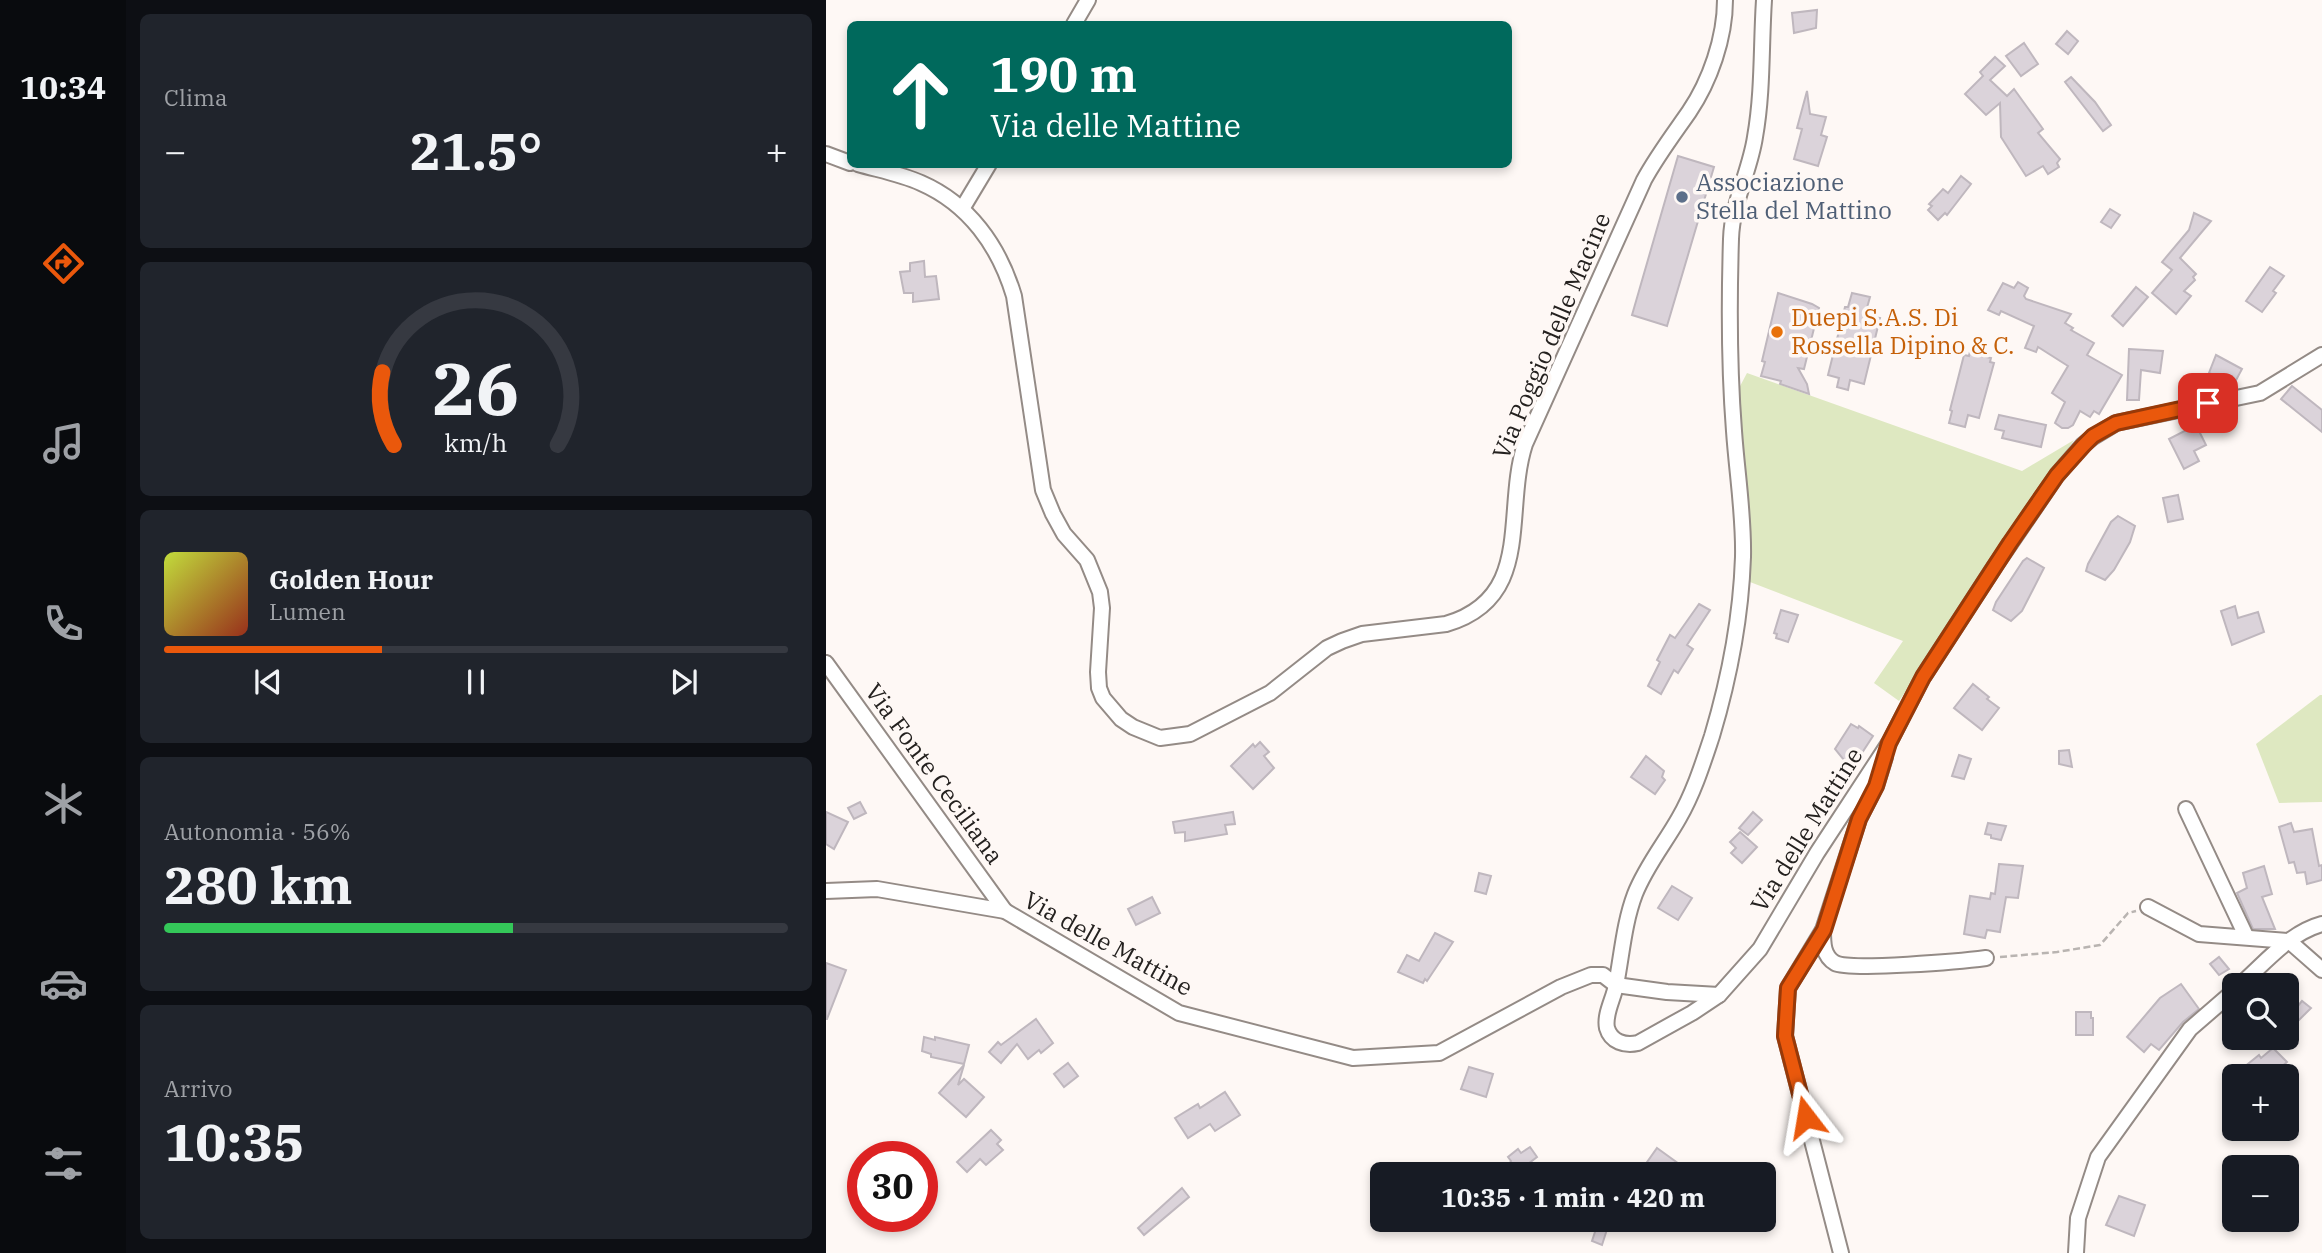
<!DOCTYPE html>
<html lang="it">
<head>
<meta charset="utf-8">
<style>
	:root { --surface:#171b24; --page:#20242c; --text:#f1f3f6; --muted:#9ea1a6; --line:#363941; --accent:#ea580c }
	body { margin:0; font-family:"IBM Plex Serif",serif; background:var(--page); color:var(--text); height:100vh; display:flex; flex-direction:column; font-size:26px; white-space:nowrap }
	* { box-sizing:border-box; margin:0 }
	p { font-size:23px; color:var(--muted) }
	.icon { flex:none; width:38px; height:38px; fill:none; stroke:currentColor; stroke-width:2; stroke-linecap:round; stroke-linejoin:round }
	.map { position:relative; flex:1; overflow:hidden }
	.details { display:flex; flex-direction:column; gap:14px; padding:14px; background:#0d0f14; width:700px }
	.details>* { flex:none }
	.banner { position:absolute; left:21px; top:21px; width:665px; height:147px; border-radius:10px; box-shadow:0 4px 10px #0003; background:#00695c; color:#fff; overflow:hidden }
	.buttons { position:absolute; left:1396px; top:973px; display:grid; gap:14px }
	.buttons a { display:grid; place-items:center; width:77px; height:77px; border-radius:10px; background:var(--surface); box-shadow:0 4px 10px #0003; font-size:35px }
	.speed { position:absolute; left:21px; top:1141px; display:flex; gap:14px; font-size:35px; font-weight:700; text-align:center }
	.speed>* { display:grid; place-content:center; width:91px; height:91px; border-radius:50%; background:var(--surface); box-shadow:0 4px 10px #0003; line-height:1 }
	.speed .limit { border:10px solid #d22; background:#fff; color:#111 }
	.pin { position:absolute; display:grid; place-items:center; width:60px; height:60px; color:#fff; margin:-30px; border-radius:14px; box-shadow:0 4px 10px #0006 }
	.me { position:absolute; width:77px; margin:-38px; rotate:346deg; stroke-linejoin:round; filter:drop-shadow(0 0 5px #0008) }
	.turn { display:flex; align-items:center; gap:24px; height:147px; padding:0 28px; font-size:32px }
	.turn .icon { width:91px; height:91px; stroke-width:2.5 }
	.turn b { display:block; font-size:49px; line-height:60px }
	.big { font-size:52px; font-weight:700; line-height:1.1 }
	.details .widget { flex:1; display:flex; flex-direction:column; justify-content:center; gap:10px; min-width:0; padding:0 24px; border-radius:10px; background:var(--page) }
	.details .dial { align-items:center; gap:0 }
	.dial svg { height:182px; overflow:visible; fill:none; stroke:var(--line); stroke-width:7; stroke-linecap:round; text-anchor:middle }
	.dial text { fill:var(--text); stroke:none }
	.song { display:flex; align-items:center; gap:21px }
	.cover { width:84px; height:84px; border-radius:10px; background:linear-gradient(135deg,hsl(70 70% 55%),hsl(10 70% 35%)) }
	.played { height:7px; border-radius:4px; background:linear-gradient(90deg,var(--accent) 35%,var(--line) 35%) }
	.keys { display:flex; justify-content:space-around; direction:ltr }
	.heat { display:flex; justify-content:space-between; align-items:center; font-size:38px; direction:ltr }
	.charge { height:10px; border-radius:5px; background:linear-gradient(90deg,#34c759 56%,var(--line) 0) }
	.trip { position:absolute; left:544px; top:1162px; width:406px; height:70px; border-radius:10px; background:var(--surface); box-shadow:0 4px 10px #0003; font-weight:700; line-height:70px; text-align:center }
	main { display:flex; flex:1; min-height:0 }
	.tab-bar { display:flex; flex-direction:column; width:126px; justify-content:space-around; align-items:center; background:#090b0e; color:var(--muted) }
	.tab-bar .icon { width:49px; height:49px }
	.tab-bar .active { color:var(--accent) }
	.tab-bar b { font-size:32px; color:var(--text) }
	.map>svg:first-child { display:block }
	.green { fill:#dee8c1 }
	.building { fill:#dbd3da; stroke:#bfb7be; stroke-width:2 }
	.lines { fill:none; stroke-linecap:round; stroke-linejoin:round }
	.minor-casing { stroke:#948b86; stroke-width:18 }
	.path { stroke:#b9b4b1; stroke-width:2.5; stroke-dasharray:7 3.5; stroke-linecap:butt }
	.minor { stroke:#fff; stroke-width:14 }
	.route-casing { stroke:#983908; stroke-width:18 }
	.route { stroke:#ea580c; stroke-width:12 }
	.service-dot { fill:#5c6f8a; stroke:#fef8f5; stroke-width:2.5 }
	.food-dot { fill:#e8710a; stroke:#fef8f5; stroke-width:2.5 }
	.labels { text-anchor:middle; stroke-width:7; stroke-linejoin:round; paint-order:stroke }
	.service-label { font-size:24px; fill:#4e5e75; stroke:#fef8f5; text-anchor:start }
	.food-label { font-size:24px; fill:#c56008; stroke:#fef8f5; text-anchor:start }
	.street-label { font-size:24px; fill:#24211f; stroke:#fef8f5 }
</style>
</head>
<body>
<main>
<nav class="tab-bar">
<b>10:34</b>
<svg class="icon active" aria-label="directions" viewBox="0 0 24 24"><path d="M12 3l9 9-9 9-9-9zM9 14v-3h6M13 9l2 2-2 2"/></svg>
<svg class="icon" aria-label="music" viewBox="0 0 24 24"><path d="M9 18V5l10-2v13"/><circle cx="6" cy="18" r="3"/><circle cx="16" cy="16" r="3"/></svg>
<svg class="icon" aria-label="phone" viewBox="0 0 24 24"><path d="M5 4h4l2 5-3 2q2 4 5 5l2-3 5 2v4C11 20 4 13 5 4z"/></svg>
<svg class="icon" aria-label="climate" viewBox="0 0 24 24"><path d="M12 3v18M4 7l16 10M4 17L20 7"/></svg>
<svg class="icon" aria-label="car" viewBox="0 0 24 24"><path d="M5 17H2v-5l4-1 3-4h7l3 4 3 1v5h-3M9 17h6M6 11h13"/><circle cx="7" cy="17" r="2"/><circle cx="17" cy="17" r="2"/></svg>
<svg class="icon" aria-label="filters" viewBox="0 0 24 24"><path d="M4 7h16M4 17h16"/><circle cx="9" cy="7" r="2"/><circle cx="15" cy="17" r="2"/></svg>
</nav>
<section class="details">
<div class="widget"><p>Clima</p>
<div class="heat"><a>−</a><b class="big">21.5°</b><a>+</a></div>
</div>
<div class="widget dial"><svg viewBox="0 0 100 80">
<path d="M14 69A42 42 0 1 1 86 69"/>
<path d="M14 69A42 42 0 0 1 9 37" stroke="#ea580c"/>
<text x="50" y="56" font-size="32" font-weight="700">26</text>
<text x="50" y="72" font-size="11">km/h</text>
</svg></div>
<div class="widget">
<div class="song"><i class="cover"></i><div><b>Golden Hour</b><p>Lumen</p></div></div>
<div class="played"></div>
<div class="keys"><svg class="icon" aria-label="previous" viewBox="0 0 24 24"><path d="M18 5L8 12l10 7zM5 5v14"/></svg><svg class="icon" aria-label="pause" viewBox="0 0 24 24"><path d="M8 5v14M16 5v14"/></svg><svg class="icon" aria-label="next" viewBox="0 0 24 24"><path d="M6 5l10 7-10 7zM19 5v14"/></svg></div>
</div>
<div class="widget"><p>Autonomia · 56%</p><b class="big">280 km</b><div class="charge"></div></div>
<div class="widget"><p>Arrivo</p><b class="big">10:35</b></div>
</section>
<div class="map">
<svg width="1496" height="1253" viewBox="0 0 1496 1253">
	<rect width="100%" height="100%" fill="#fef8f5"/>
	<g class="green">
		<polygon points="921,373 1196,471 1248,440 1073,701 1048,683 1077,641 924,582 912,390"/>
		<polygon points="1494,695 1496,695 1496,802 1453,803 1430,744"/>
	</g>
	<g class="building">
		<polygon points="991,10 990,28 968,33 966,13"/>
		<polygon points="1241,31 1252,41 1242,54 1230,44"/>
		<polygon points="1198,43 1212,64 1195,76 1180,56"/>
		<polygon points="1169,57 1179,66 1164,80 1181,96 1188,89 1217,129 1212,133 1234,159 1231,163 1233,167 1222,174 1217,166 1200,176 1175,137 1174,103 1160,115 1139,94 1157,76 1154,72"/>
		<polygon points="1245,77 1269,102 1285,125 1277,131 1239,82"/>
		<polygon points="981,91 984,114 1000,117 995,135 1001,137 992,166 968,159 976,129 971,128"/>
		<polygon points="852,156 888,167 841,326 806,315"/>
		<polygon points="1135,176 1145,184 1121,215 1119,213 1112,220 1102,210 1106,206 1103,204 1117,189 1122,193"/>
		<polygon points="1284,209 1294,215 1285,228 1275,222"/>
		<polygon points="1368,213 1385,221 1354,258 1370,274 1367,277 1369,280 1358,291 1365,296 1350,314 1326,293 1346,270 1336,262 1363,230"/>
		<polygon points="98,261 99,277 110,276 113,299 87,302 87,293 78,293 74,272 84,271 84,263"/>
		<polygon points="1444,267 1458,276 1447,291 1450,293 1436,312 1420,301"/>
		<polygon points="1192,282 1202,288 1198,296 1200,299 1245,314 1239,323 1247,328 1245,330 1268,343 1261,355 1296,375 1273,414 1268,411 1264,417 1254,411 1247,425 1242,428 1236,428 1229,423 1239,402 1226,393 1242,366 1212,347 1210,352 1199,348 1208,326 1175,311 1173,315 1162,310 1177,283 1188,288"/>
		<polygon points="1310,287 1322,297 1297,326 1286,316"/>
		<polygon points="952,293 986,304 993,308 978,369 972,368 981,384 983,394 954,384 955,381 935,376 939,362 936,361"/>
		<polygon points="1026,293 1044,297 1039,315 1054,318 1038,384 1024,380 1022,390 1011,387 1013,378 1002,375 1019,307 1022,307"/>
		<polygon points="1145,347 1157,350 1155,356 1165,358 1164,362 1168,363 1153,418 1142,415 1139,427 1123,423 1126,411 1124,410 1138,355 1143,356"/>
		<polygon points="1303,349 1337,351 1334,373 1315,370 1313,400 1301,400"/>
		<polygon points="1390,355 1416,369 1408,384 1383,373"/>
		<polygon points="1466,386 1496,410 1496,432 1455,399"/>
		<polygon points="1173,415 1220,425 1215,447 1176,438 1178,431 1169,429"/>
		<polygon points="1370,425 1380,445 1368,451 1373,461 1358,469 1343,439"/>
		<polygon points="1352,495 1357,519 1342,522 1337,498"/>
		<polygon points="1292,516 1309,526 1304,542 1288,570 1279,580 1260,571 1262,564 1285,522"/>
		<polygon points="1201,558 1218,568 1196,611 1185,621 1167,610 1170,602 1197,561"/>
		<polygon points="873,604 884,610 861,645 867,649 852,673 848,670 835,694 822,686 834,662 831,660 844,635 849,638"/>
		<polygon points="1409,606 1412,618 1432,612 1438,632 1406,645 1395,611"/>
		<polygon points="955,610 972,615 962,642 950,638 951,634 948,633"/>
		<polygon points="1147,684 1163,697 1161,699 1173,708 1156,730 1128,708"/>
		<polygon points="1025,724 1032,728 1033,726 1047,736 1030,762 1026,759 1022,765 1009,749"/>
		<polygon points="434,742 443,752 438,756 448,768 427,789 405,766 427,744 429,747"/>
		<polygon points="1243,750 1246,767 1233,764 1233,751"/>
		<polygon points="1133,755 1145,759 1138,779 1126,776"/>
		<polygon points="820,756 838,771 836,777 839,780 829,794 805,777"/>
		<polygon points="34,802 40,813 28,819 22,808"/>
		<polygon points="0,812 22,822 8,849 0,844"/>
		<polygon points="407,812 409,824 399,825 401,834 359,841 359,832 349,833 347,822"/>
		<polygon points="927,812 936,820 922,835 913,828"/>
		<polygon points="1162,823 1180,826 1175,840 1165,838 1165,835 1159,834"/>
		<polygon points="1465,823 1468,832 1486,829 1493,866 1496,865 1496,880 1481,884 1479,872 1471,873 1468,862 1463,863 1453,827"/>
		<polygon points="914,832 931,847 916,863 905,853 910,848 904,842"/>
		<polygon points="1173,864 1197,866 1192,898 1180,897 1174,932 1161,930 1159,938 1138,934 1144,896 1164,899 1165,893 1169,894"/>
		<polygon points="1438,866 1446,894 1436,897 1449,929 1427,929 1411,893 1421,888 1417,873"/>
		<polygon points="653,873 665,876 660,894 649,891"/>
		<polygon points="846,886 866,898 852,920 832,908"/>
		<polygon points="326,897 334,913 310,925 302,909"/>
		<polygon points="609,933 627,942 601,981 599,979 597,983 572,972 581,955 593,961"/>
		<polygon points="1393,957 1403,969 1393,975 1384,964"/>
		<polygon points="0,963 20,970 1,1019 0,1019"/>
		<polygon points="1355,984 1373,1009 1357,1022 1333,1050 1325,1044 1318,1052 1301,1037 1334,998"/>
		<polygon points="1461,999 1471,1007 1476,1001 1485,1008 1468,1025 1461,1020"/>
		<polygon points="1250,1012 1265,1012 1265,1018 1267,1018 1267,1035 1250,1035"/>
		<polygon points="210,1019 227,1043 215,1053 213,1050 202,1059 191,1044 175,1063 163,1052 172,1042 175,1045"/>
		<polygon points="98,1037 109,1040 109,1037 143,1045 138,1064 105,1057 105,1054 96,1051"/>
		<polygon points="1447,1048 1461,1062 1445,1076 1407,1076 1433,1055 1435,1058"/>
		<polygon points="242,1063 252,1076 238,1087 228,1074"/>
		<polygon points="138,1065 132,1085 138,1079 158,1097 140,1117 113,1093"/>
		<polygon points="643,1067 667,1074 660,1097 635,1089"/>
		<polygon points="399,1092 414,1115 389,1131 384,1124 362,1138 349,1118 372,1104 374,1108"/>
		<polygon points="165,1130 175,1140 171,1144 177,1150 160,1165 154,1159 141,1172 131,1162"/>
		<polygon points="704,1147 711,1157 689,1174 677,1174 685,1161 682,1157 692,1149 695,1153"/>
		<polygon points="831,1148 867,1174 823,1174 826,1170 819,1165"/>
		<polygon points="356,1188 363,1197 318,1235 312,1228"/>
		<polygon points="1293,1196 1319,1205 1308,1236 1280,1225"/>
		<polygon points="773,1220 784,1220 776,1245 766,1241"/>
	</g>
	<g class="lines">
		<defs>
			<g id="minor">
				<path d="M938 0C935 46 937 92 929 137 924 171 906 203 905 239 903 303 903 367 908 431 911 474 918 515 917 557 915 617 903 679 886 736 877 763 868 792 853 818 839 843 820 866 809 894 798 923 796 954 790 985 788 998 778 1014 781 1028 785 1042 799 1046 812 1043L866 1013 893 995 934 949 991 853 1063 743 1097 677 1169 566 1231 475 1257 445 1267 437 1290 423 1434 393 1496 355"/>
				<polyline points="248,24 262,0"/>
				<polyline points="0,154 24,163"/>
				<path d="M32 164C53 170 75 174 95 183 143 204 173 246 188 296L217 490 227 514 238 534 261 560 274 592 276 608 272 672 273 688 277 698 295 719 307 727 334 738 364 734 444 693 501 648 516 641 536 634 620 624C709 598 677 512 699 444L818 180C831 156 847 135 863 112 884 81 899 38 899 0"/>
				<polyline points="136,209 163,164"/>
				<polyline points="0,663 179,911"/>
				<polyline points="1360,809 1420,936"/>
				<polyline points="0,891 51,889 179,911 353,1013 527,1058 613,1053 735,987 765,975 777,975 790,985 841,992 893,995"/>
				<polyline points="1322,907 1373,934 1463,941 1496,970"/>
				<path d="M997 930C997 943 997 956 1009 963 1024 971 1138 961 1160 958"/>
				<path d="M1414 985C1439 963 1463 933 1496 924"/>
				<polyline points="1015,1253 959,1036 962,988 997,930 1033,819 1050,786 1059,757"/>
				<polyline points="1250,1253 1252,1218 1272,1157 1364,1029 1409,990"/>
			</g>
		</defs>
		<use href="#minor" class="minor-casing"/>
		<polyline class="path" points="1174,957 1231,952 1274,945 1302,913 1310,911"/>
		<use href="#minor" class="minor"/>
	</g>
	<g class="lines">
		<defs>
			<polyline id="route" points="980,1117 959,1036 962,988 998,930 1033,819 1050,786 1063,743 1097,677 1184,543 1231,475 1257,446 1267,436 1290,423 1382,403"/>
		</defs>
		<use href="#route" class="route-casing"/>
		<use href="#route" class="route"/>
	</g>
	<circle class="service-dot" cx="856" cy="197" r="7"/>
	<circle class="food-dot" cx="951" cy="332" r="7"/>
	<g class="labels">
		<g class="service-label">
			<text x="870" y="191">Associazione<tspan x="870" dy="28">Stella del Mattino</tspan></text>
		</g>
		<g class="food-label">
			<text x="965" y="326">Duepi S.A.S. Di<tspan x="965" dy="28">Rossella Dipino &amp; C.</tspan></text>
		</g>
		<g class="street-label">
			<text transform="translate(726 336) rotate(-67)" y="8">Via Poggio delle Macine</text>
			<text transform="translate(108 774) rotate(54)" y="8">Via Fonte Ceciliana</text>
			<text transform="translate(981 830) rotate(-58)" y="8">Via delle Mattine</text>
			<text transform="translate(282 944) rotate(29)" y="8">Via delle Mattine</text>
		</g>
	</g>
</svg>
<div class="buttons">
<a><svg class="icon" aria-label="search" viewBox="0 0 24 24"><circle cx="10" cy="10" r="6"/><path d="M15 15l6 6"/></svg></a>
<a>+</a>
<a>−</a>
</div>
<div class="speed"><div class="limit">30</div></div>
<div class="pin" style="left:1382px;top:403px;background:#d93025"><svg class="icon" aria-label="arrive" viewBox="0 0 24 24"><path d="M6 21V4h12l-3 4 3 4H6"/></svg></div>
<svg class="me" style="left:980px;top:1117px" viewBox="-20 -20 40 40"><path d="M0-17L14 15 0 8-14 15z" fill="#ea580c" stroke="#fff" stroke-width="4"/></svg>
<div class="trip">10:35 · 1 min · 420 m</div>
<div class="banner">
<div class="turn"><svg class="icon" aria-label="ahead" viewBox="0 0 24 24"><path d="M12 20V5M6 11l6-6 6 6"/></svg><div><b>190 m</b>Via delle Mattine</div></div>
</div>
</div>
</main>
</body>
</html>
